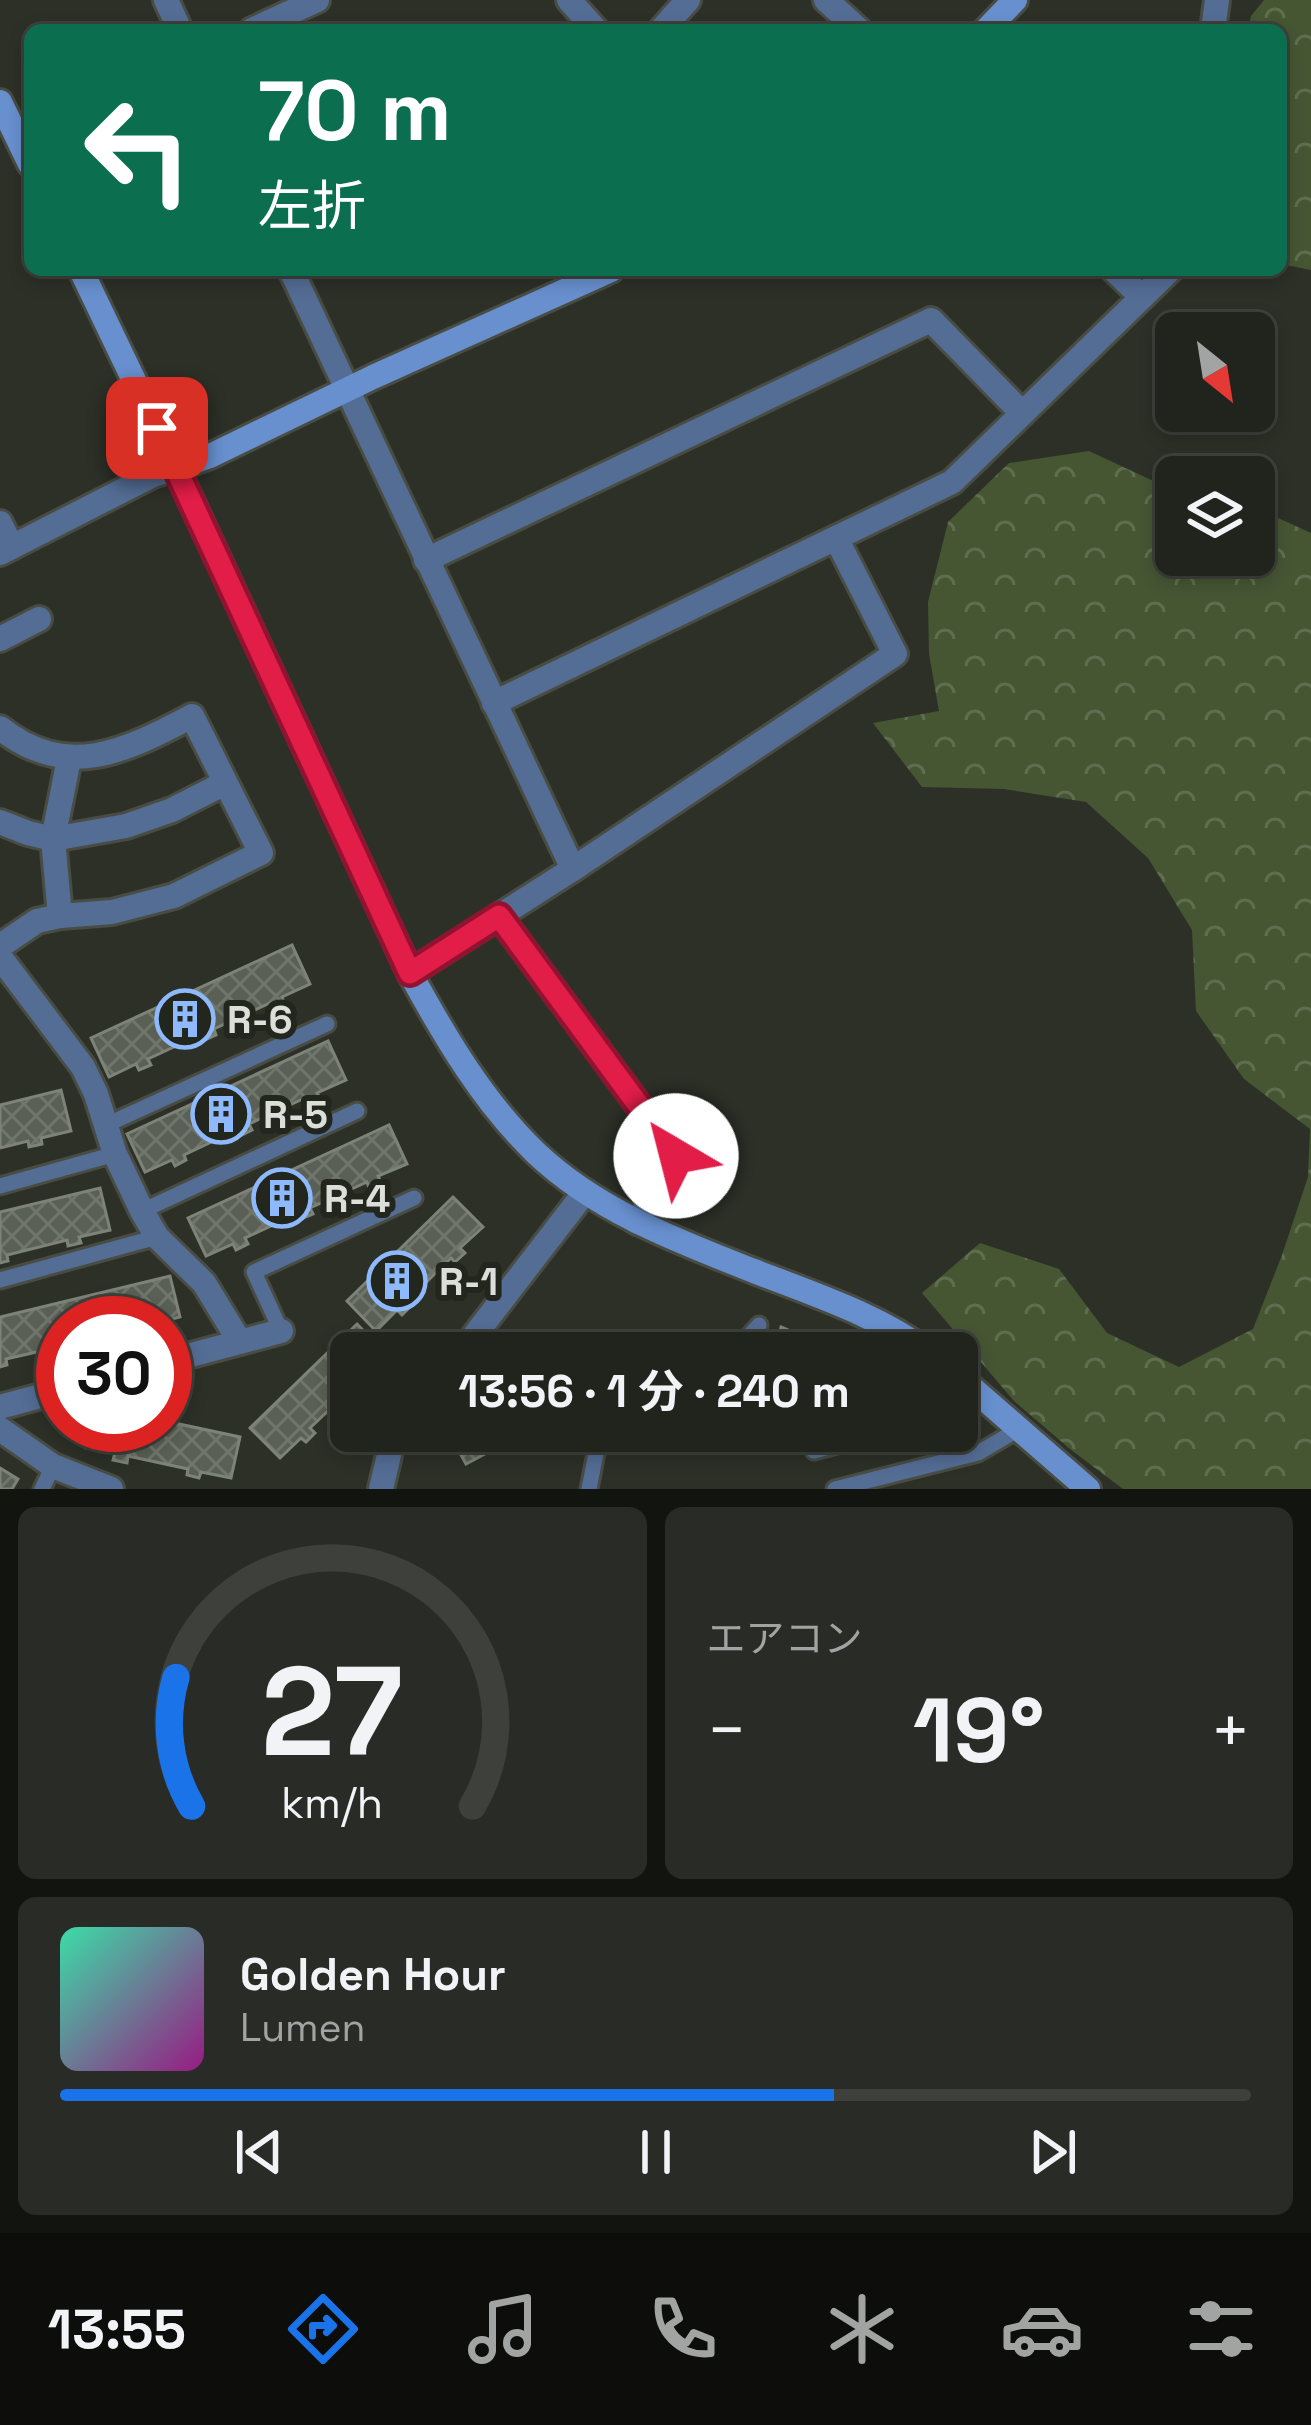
<!DOCTYPE html>
<html lang="ja">
<head>
<meta charset="utf-8">
<style>
	:root { --surface:#21241d; --page:#292c26; --text:#f1f3f6; --muted:#a2a4a4; --line:#3e413b; --accent:#1a73e8 }
	body { margin:0; font-family:"Space Grotesk","Noto Sans JP",sans-serif; background:var(--page); color:var(--text); height:100vh; display:flex; flex-direction:column; font-size:45px; white-space:nowrap }
	* { box-sizing:border-box; margin:0 }
	p { font-size:39px; color:var(--muted) }
	.icon { flex:none; width:66px; height:66px; fill:none; stroke:currentColor; stroke-width:2; stroke-linecap:round; stroke-linejoin:round }
	.map { position:relative; height:1489px; overflow:hidden }
	.sheet { display:flex; flex-direction:column; gap:18px; padding:18px; background:#121410; flex:1 }
	.sheet>* { flex:none }
	.banner { position:absolute; left:24px; top:24px; width:1263px; height:252px; border-radius:18px; box-shadow:0 6px 18px #0003,0 0 0 3px var(--line); background:#0b6e4f; color:#fff; overflow:hidden }
	.needle { width:78px; rotate:150deg }
	.buttons { position:absolute; left:1155px; top:312px; display:grid; gap:24px }
	.buttons a { display:grid; place-items:center; width:120px; height:120px; border-radius:18px; background:var(--surface); box-shadow:0 6px 18px #0003,0 0 0 3px var(--line); font-size:60px }
	.speed { position:absolute; left:36px; top:1296px; display:flex; gap:24px; font-size:60px; font-weight:700; text-align:center }
	.speed>* { display:grid; place-content:center; width:156px; height:156px; border-radius:50%; background:var(--surface); box-shadow:0 6px 18px #0003,0 0 0 3px var(--line); line-height:1 }
	.speed .limit { border:18px solid #d22; background:#fff; color:#111 }
	.pin { position:absolute; display:grid; place-items:center; width:102px; height:102px; color:#fff; margin:-51px; border-radius:24px; box-shadow:0 6px 18px #0006 }
	.me { position:absolute; width:132px; margin:-66px; rotate:323deg; stroke-linejoin:round; filter:drop-shadow(0 0 9px #0008) }
	.turn { display:flex; align-items:center; gap:42px; height:252px; padding:0 36px; font-size:54px }
	.turn .icon { width:156px; height:156px; stroke-width:2.5 }
	.turn b { display:block; font-size:84px; line-height:102px }
	.big { font-size:90px; font-weight:700; line-height:1.1 }
	.sheet .widget { flex:1; display:flex; flex-direction:column; justify-content:center; gap:18px; min-width:0; padding:0 42px; border-radius:18px; background:var(--page) }
	.sheet .dial { align-items:center; gap:0 }
	.dial svg { height:312px; overflow:visible; fill:none; stroke:var(--line); stroke-width:7; stroke-linecap:round; text-anchor:middle }
	.dial text { fill:var(--text); stroke:none }
	.song { display:flex; align-items:center; gap:36px }
	.cover { width:144px; height:144px; border-radius:18px; background:linear-gradient(135deg,hsl(160 70% 55%),hsl(310 70% 35%)) }
	.played { height:12px; border-radius:6px; background:linear-gradient(90deg,var(--accent) 65%,var(--line) 65%) }
	.keys { display:flex; justify-content:space-around; direction:ltr }
	.heat { display:flex; justify-content:space-between; align-items:center; font-size:66px; direction:ltr }
	.sheet .tiles { flex:1; display:grid; gap:18px; grid-template-columns:1fr 1fr }
	.widget:last-child { grid-column:span 2 }
	.trip { position:absolute; left:330px; top:1332px; width:648px; height:120px; border-radius:18px; background:var(--surface); box-shadow:0 6px 18px #0003,0 0 0 3px var(--line); font-weight:700; line-height:120px; text-align:center }
	.tabs { display:flex; height:192px; justify-content:space-around; align-items:center; background:#0d0e0c; color:var(--muted) }
	.tabs .icon { width:84px; height:84px }
	.tabs .on { color:var(--accent) }
	.tabs b { font-size:54px; color:var(--text) }
	.map>svg:first-child { display:block }
	.forest { fill:url(#forest-crowns) }
	.building { fill:url(#building-cross-hatch); stroke:#7d8377; stroke-width:3 }
	.lines { fill:none; stroke-linecap:round; stroke-linejoin:round }
	.lane-casing { stroke:#484c43; stroke-width:21 }
	.street-casing { stroke:#484c43; stroke-width:30 }
	.secondary-casing { stroke:#484c43; stroke-width:30 }
	.lane { stroke:#546d95; stroke-width:15 }
	.street { stroke:#546d95; stroke-width:24 }
	.secondary { stroke:#6890cf; stroke-width:24 }
	.route-casing { stroke:#92132f; stroke-width:30 }
	.route { stroke:#e11d48; stroke-width:21 }
	.labels { text-anchor:middle; stroke-width:12; stroke-linejoin:round; paint-order:stroke }
	.poi-label { font-size:39px; font-weight:bold; fill:#dcdfd9; stroke:#22261d; text-anchor:start }
</style>
</head>
<body>
<div class="map">
<svg width="1311" height="1489" viewBox="0 0 1311 1489">
	<defs>
		<pattern id="forest-crowns" width="20" height="18" patternUnits="userSpaceOnUse" patternTransform="scale(3)"><rect width="20" height="18" fill="#465633"/><path d="M2 6a3 3 0 1 1 6 0M12 15a3 3 0 1 1 6 0" fill="none" stroke="#606e50"/></pattern>
		<pattern id="building-cross-hatch" width="8" height="8" patternUnits="userSpaceOnUse" patternTransform="scale(3)"><rect width="8" height="8" fill="#5a6055"/><path d="M0 0l8 8M0 8l8-8" fill="none" stroke="#71766d"/></pattern>
	</defs>
	<rect width="100%" height="100%" fill="#2c3027"/>
	<g class="forest">
		<polygon points="1264,0 1311,0 1311,270 1281,264 1281,30 1248,30 1251,16"/>
		<polygon points="1089,451 1164,486 1176,489 1176,555 1254,555 1254,507 1311,533 1311,1489 1123,1489 1070,1449 1014,1401 922,1293 980,1243 1059,1269 1107,1333 1179,1367 1253,1329 1282,1255 1308,1177 1310,1129 1244,1079 1196,1011 1192,930 1148,858 1086,802 1004,789 922,787 873,723 939,711 929,654 928,602 948,522 1009,463"/>
	</g>
	<g class="building">
		<polygon points="292,945 310,984 282,997 284,1002 272,1008 270,1003 214,1029 216,1035 205,1040 202,1034 148,1059 151,1065 139,1070 136,1064 109,1077 91,1038"/>
		<polygon points="328,1041 346,1080 317,1093 320,1098 308,1104 305,1098 249,1124 252,1130 240,1136 237,1130 184,1155 186,1160 175,1166 172,1160 145,1172 127,1134"/>
		<polygon points="61,1090 71,1131 41,1138 42,1144 29,1147 28,1141 0,1148 0,1105"/>
		<polygon points="389,1125 407,1164 378,1176 381,1182 369,1188 367,1182 310,1208 313,1214 301,1219 299,1213 245,1238 248,1244 236,1250 233,1244 206,1256 188,1218"/>
		<polygon points="100,1188 110,1230 79,1237 81,1243 68,1246 67,1240 7,1255 8,1261 0,1263 0,1212"/>
		<polygon points="453,1197 483,1227 460,1248 465,1253 455,1262 451,1258 407,1301 412,1305 402,1315 397,1310 376,1331 347,1301"/>
		<polygon points="170,1276 180,1317 157,1323 63,1323 63,1346 6,1359 7,1365 0,1367 0,1317"/>
		<polygon points="357,1324 385,1353 351,1353 351,1389 310,1428 315,1433 306,1442 301,1438 280,1458 250,1428"/>
		<polygon points="781,1327 841,1353 775,1353"/>
		<polygon points="165,1421 240,1437 231,1478 201,1472 199,1478 187,1475 188,1469 128,1456 127,1463 113,1460 115,1453 86,1448 91,1425 165,1425"/>
		<polygon points="479,1431 511,1431 515,1438 466,1464 455,1444"/>
		<polygon points="0,1468 18,1479 12,1489 0,1489"/>
	</g>
	<g class="lines">
		<defs>
			<g id="lane">
				<polyline points="106,1125 327,1024"/>
				<polyline points="0,1186 115,1154"/>
				<polyline points="142,1211 357,1111"/>
				<polyline points="0,1280 157,1237"/>
				<polyline points="281,1331 254,1272 414,1198"/>
				<polyline points="734,1353 759,1325"/>
				<polyline points="957,1410 983,1397"/>
				<polyline points="814,1451 891,1431"/>
				<polyline points="42,1489 53,1466"/>
				<polyline points="589,1489 596,1453 608,1431"/>
				<polyline points="835,1489 978,1453 1019,1429"/>
			</g>
			<g id="street">
				<polyline points="166,0 180,30"/>
				<polyline points="569,0 596,30"/>
				<polyline points="826,0 859,30"/>
				<polyline points="252,30 317,0"/>
				<polyline points="661,30 688,0"/>
				<polyline points="1213,30 1217,0"/>
				<polyline points="291,270 573,869 410,973"/>
				<polyline points="1114,270 1142,297"/>
				<polyline points="0,523 12,547"/>
				<polyline points="0,553 153,475 176,468"/>
				<polyline points="426,560 931,320 1022,413"/>
				<polyline points="0,639 39,619"/>
				<polyline points="494,703 952,482 1170,270"/>
				<path d="M0 728C67 781 126 751 192 716L261 853 174 896 112 912 60 916 37 921 0 946"/>
				<polyline points="0,822 28,833 53,839 126,826 172,810 225,783"/>
				<polyline points="573,869 895,654 836,538"/>
				<polyline points="60,916 53,839 69,759"/>
				<polyline points="499,916 676,1156 637,1222"/>
				<polyline points="0,957 83,1067 96,1094 115,1154 142,1211 157,1237 204,1283 240,1342"/>
				<polyline points="461,1353 585,1192"/>
				<polyline points="165,1362 281,1331"/>
				<polyline points="0,1407 63,1390"/>
				<polyline points="0,1429 53,1466 111,1489"/>
				<polyline points="381,1489 392,1442 401,1431"/>
			</g>
			<g id="secondary">
				<polyline points="986,30 1015,0"/>
				<polyline points="0,102 30,164"/>
				<path d="M81 270 176 468 410 973C445 1037 483 1102 536 1153 597 1211 678 1241 754 1271 813 1294 878 1315 929 1353"/>
				<polyline points="176,468 210,456 373,377 611,270"/>
				<polyline points="957,1375 1088,1489"/>
			</g>
		</defs>
		<use href="#lane" class="lane-casing"/>
		<use href="#street" class="street-casing"/>
		<use href="#secondary" class="secondary-casing"/>
		<use href="#lane" class="lane"/>
		<use href="#street" class="street"/>
		<use href="#secondary" class="secondary"/>
	</g>
	<g class="lines">
		<defs>
			<polyline id="route" points="157,428 410,973 499,916 676,1156"/>
		</defs>
		<use href="#route" class="route-casing"/>
		<use href="#route" class="route"/>
	</g>
	<defs>
		<symbol id="building-ring" viewBox="-11 -11 22 22"><circle r="9.5" fill="#22261d" stroke="#8eb9fc" stroke-width="1.5"/><path d="M-4-6H4V6H1V3H-1V6H-4ZM-2.5-4.3h1.7v1.8h-1.7ZM.8-4.3h1.7v1.8H.8ZM-2.5-1h1.7V.8h-1.7ZM.8-1h1.7V.8H.8Z" fill="#8eb9fc"/></symbol>
	</defs>
	<g fill-rule="evenodd">
		<use href="#building-ring" x="152" y="986" width="66" height="66"/>
		<use href="#building-ring" x="188" y="1081" width="66" height="66"/>
		<use href="#building-ring" x="249" y="1165" width="66" height="66"/>
		<use href="#building-ring" x="364" y="1248" width="66" height="66"/>
	</g>
	<g class="labels">
		<g class="poi-label">
			<text x="227" y="1033">R-6</text>
			<text x="263" y="1128">R-5</text>
			<text x="324" y="1212">R-4</text>
			<text x="439" y="1295">R-1</text>
		</g>
	</g>
</svg>
<div class="buttons">
<a><svg class="needle" viewBox="-14 -14 28 28"><path d="M0-13l5 13h-10z" fill="#e53935"/><path d="M0 13l5-13h-10z" fill="#a2a4a4"/></svg></a>
<a><svg class="icon" aria-label="layers" viewBox="0 0 24 24"><path d="M12 4l9 5-9 5-9-5zM3 14l9 5 9-5"/></svg></a>
</div>
<div class="speed"><div class="limit">30</div></div>
<div class="pin" style="left:157px;top:428px;background:#d93025"><svg class="icon" aria-label="arrive" viewBox="0 0 24 24"><path d="M6 21V4h12l-3 4 3 4H6"/></svg></div>
<svg class="me" style="left:676px;top:1156px" viewBox="-20 -20 40 40"><circle r="19" fill="#fff"/><path d="M0-13L10 11 0 6-10 11z" fill="#e11d48"/></svg>
<div class="trip">13:56 · 1 分 · 240 m</div>
<div class="banner">
<div class="turn"><svg class="icon" aria-label="left" viewBox="0 0 24 24"><path d="M17 20v-9H6M10 6l-5 5 5 5"/></svg><div><b>70 m</b>左折</div></div>
</div>
</div>
<section class="sheet">
<div class="tiles">
<div class="widget dial"><svg viewBox="0 0 100 80">
<path d="M14 69A42 42 0 1 1 86 69"/>
<path d="M14 69A42 42 0 0 1 10 36" stroke="#1a73e8"/>
<text x="50" y="56" font-size="32" font-weight="700">27</text>
<text x="50" y="72" font-size="11">km/h</text>
</svg></div>
<div class="widget"><p>エアコン</p>
<div class="heat"><a>−</a><b class="big">19°</b><a>+</a></div>
</div>
<div class="widget">
<div class="song"><i class="cover"></i><div><b>Golden Hour</b><p>Lumen</p></div></div>
<div class="played"></div>
<div class="keys"><svg class="icon" aria-label="previous" viewBox="0 0 24 24"><path d="M18 5L8 12l10 7zM5 5v14"/></svg><svg class="icon" aria-label="pause" viewBox="0 0 24 24"><path d="M8 5v14M16 5v14"/></svg><svg class="icon" aria-label="next" viewBox="0 0 24 24"><path d="M6 5l10 7-10 7zM19 5v14"/></svg></div>
</div>
</div>
</section>
<nav class="tabs">
<b>13:55</b>
<svg class="icon on" aria-label="directions" viewBox="0 0 24 24"><path d="M12 3l9 9-9 9-9-9zM9 14v-3h6M13 9l2 2-2 2"/></svg>
<svg class="icon" aria-label="music" viewBox="0 0 24 24"><path d="M9 18V5l10-2v13"/><circle cx="6" cy="18" r="3"/><circle cx="16" cy="16" r="3"/></svg>
<svg class="icon" aria-label="phone" viewBox="0 0 24 24"><path d="M5 4h4l2 5-3 2q2 4 5 5l2-3 5 2v4C11 20 4 13 5 4z"/></svg>
<svg class="icon" aria-label="climate" viewBox="0 0 24 24"><path d="M12 3v18M4 7l16 10M4 17L20 7"/></svg>
<svg class="icon" aria-label="car" viewBox="0 0 24 24"><path d="M5 17H2v-5l4-1 3-4h7l3 4 3 1v5h-3M9 17h6M6 11h13"/><circle cx="7" cy="17" r="2"/><circle cx="17" cy="17" r="2"/></svg>
<svg class="icon" aria-label="filters" viewBox="0 0 24 24"><path d="M4 7h16M4 17h16"/><circle cx="9" cy="7" r="2"/><circle cx="15" cy="17" r="2"/></svg>
</nav>
</body>
</html>
